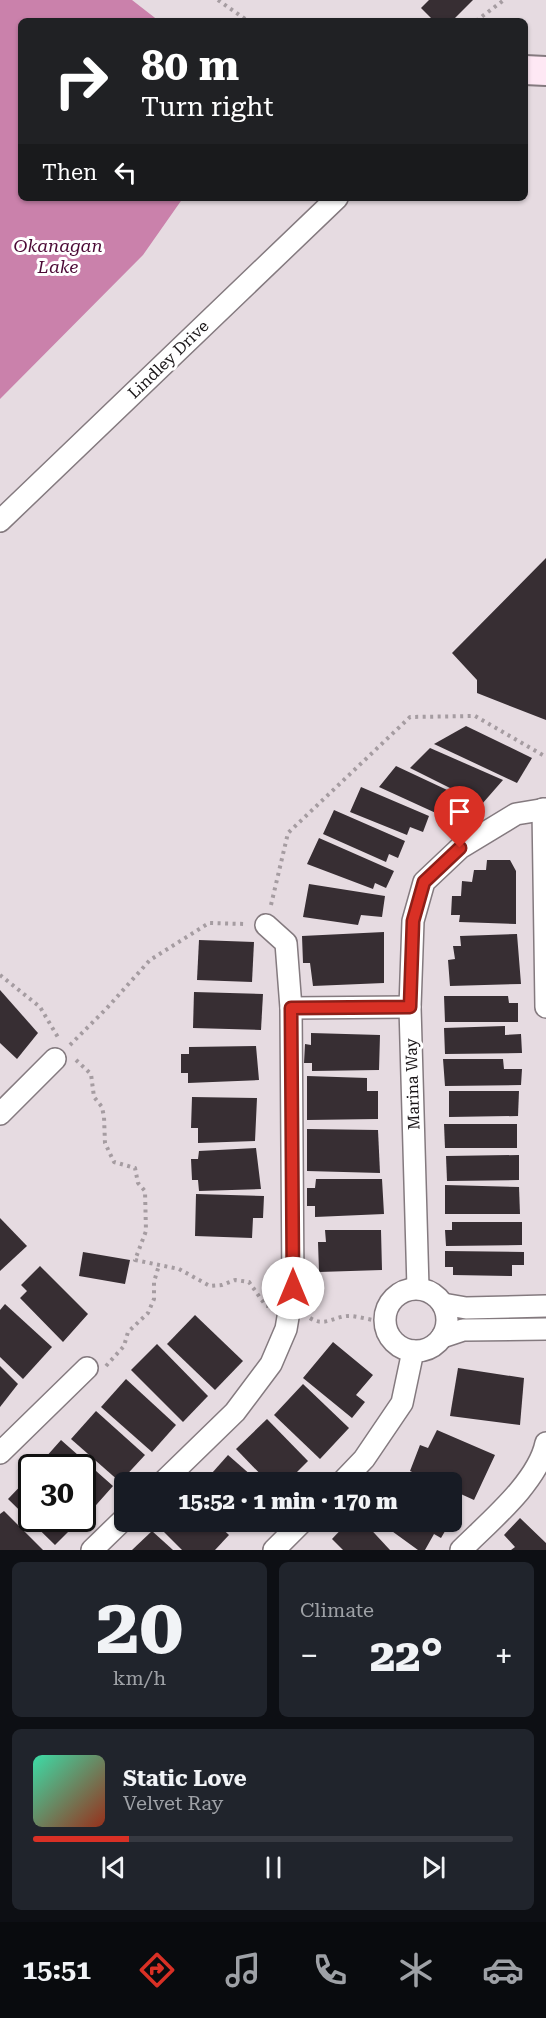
<!DOCTYPE html>
<html lang="en">
<head>
<meta charset="utf-8">
<style>
	:root { --surface:#171b24; --page:#20242c; --text:#f1f3f6; --muted:#9ea1a6; --line:#363941; --accent:#d93025 }
	body { margin:0; font-family:"Roboto Serif",serif; background:var(--page); color:var(--text); height:100vh; display:flex; flex-direction:column; font-size:22px; white-space:nowrap }
	* { box-sizing:border-box; margin:0 }
	p { font-size:20px; color:var(--muted) }
	.icon { flex:none; width:33px; height:33px; fill:none; stroke:currentColor; stroke-width:2; stroke-linecap:round; stroke-linejoin:round }
	.map { position:relative; height:1550px; overflow:hidden }
	.sheet { display:flex; flex-direction:column; gap:12px; padding:12px; background:#0d0f14; flex:1 }
	.sheet>* { flex:none }
	.guide { position:absolute; left:18px; top:18px; width:510px; height:183px; border-radius:9px; box-shadow:0 2px 4px #0004; background:#202124; color:#fff; overflow:hidden }
	.speed { position:absolute; left:18px; top:1454px; display:flex; gap:12px; font-size:30px; font-weight:700; text-align:center }
	.speed>* { display:grid; place-content:center; width:78px; height:78px; border-radius:50%; background:var(--surface); box-shadow:0 2px 4px #0004; line-height:1 }
	.speed .limit { border:3px solid #111; border-radius:9px; background:#fff; color:#111 }
	.pin { position:absolute; display:grid; place-items:center; width:51px; height:51px; color:#fff; margin:-62px -26px; border-radius:50% 50% 50% 0; rotate:-45deg; box-shadow:0 0 6px #0007 }
	.pin .icon { rotate:45deg }
	.me { position:absolute; width:66px; margin:-33px; rotate:0deg; stroke-linejoin:round; filter:drop-shadow(0 0 4px #0008) }
	.turn { display:flex; align-items:center; gap:21px; height:126px; padding:0 24px; font-size:27px }
	.turn .icon { width:78px; height:78px; stroke-width:2.5 }
	.turn b { display:block; font-size:42px; line-height:51px }
	.then { display:flex; align-items:center; height:57px; padding:0 24px; background:#0003; gap:12px; font-size:22px }
	.big { font-size:45px; font-weight:800; line-height:1.1 }
	.sheet .tile { flex:1; display:flex; flex-direction:column; justify-content:center; gap:9px; min-width:0; padding:0 21px; border-radius:9px; background:var(--page) }
	.sheet .dial { align-items:center; gap:0 }
	.dial b { font-size:78px; line-height:1 }
	.song { display:flex; align-items:center; gap:18px }
	.cover { width:72px; height:72px; border-radius:9px; background:linear-gradient(135deg,hsl(160 70% 55%),hsl(10 70% 35%)) }
	.played { height:6px; border-radius:3px; background:linear-gradient(90deg,var(--accent) 20%,var(--line) 20%) }
	.keys { display:flex; justify-content:space-around; direction:ltr }
	.heat { display:flex; justify-content:space-between; align-items:center; font-size:33px; direction:ltr }
	.sheet .tiles { flex:1; display:grid; gap:12px; grid-template-columns:1fr 1fr }
	.tile:last-child { grid-column:span 2 }
	.trip { position:absolute; left:114px; top:1472px; width:348px; height:60px; border-radius:9px; background:var(--surface); box-shadow:0 2px 4px #0004; font-weight:800; line-height:60px; text-align:center }
	.tabs { display:flex; height:96px; justify-content:space-around; align-items:center; background:#090b0e; color:var(--muted) }
	.tabs .icon { width:42px; height:42px }
	.tabs .current { color:var(--accent) }
	.tabs b { font-size:27px; color:var(--text) }
	.map>svg:first-child { display:block }
	.water { fill:#ca81ab }
	.building { fill:#372e33 }
	.lines { fill:none; stroke-linecap:round; stroke-linejoin:round }
	.street-casing { stroke:#847a7f; stroke-width:24 }
	.secondary-casing { stroke:#847a7f; stroke-width:32 }
	.path { stroke:#a59ca1; stroke-width:4; stroke-dasharray:3 4.5; stroke-linecap:butt }
	.street { stroke:#fff; stroke-width:21 }
	.secondary { stroke:#fee8f4; stroke-width:28 }
	.route-casing { stroke:#8d1f18; stroke-width:15 }
	.route { stroke:#d93025; stroke-width:10 }
	.labels { text-anchor:middle; stroke-width:6; stroke-linejoin:round; paint-order:stroke }
	.street-label { font-size:16px; fill:#181416; stroke:#fff }
	.water-label { font-size:18px; font-style:italic; fill:#4c0a36; stroke:#fff }
</style>
</head>
<body>
<div class="map">
<svg width="546" height="1550" viewBox="0 0 546 1550">
	<rect width="100%" height="100%" fill="#e6dbe1"/>
	<polygon class="water" points="0,0 132,0 159,21 21,21 21,198 183,198 143,255 0,399"/>
	<g class="building">
		<polygon points="429,0 473,0 452,21 434,21 421,8"/>
		<polygon points="546,558 546,720 477,693 477,680 452,653"/>
		<polygon points="466,726 532,758 517,783 434,744"/>
		<polygon points="430,748 503,780 482,804 410,768"/>
		<polygon points="396,766 460,796 455,812 441,805 438,814 379,787"/>
		<polygon points="361,787 429,816 423,832 410,827 407,835 350,812"/>
		<polygon points="334,810 405,841 398,858 389,854 386,862 323,834"/>
		<polygon points="319,838 394,871 386,888 375,883 373,889 307,864"/>
		<polygon points="487,860 510,860 516,871 516,924 459,922 460,915 451,915 452,896 461,896 462,881 472,882 474,870 486,870"/>
		<polygon points="309,884 385,896 382,917 361,915 358,925 303,917"/>
		<polygon points="384,932 384,983 313,986 310,963 303,963 302,936"/>
		<polygon points="517,934 521,984 450,986 448,960 455,959 453,946 461,946 460,936"/>
		<polygon points="199,940 254,942 252,982 197,980"/>
		<polygon points="0,990 38,1033 17,1059 0,1043"/>
		<polygon points="194,992 263,994 261,1030 193,1028"/>
		<polygon points="444,996 508,996 509,1003 518,1003 518,1022 445,1022"/>
		<polygon points="505,1026 505,1035 521,1034 522,1053 445,1054 444,1028"/>
		<polygon points="311,1033 380,1035 379,1070 312,1071 312,1063 304,1063 305,1044 311,1045"/>
		<polygon points="256,1046 259,1080 188,1083 188,1073 181,1073 181,1054 189,1054 189,1047"/>
		<polygon points="443,1059 503,1059 504,1069 522,1069 521,1085 445,1086"/>
		<polygon points="307,1076 367,1078 367,1091 378,1091 378,1119 307,1120"/>
		<polygon points="449,1091 519,1091 518,1116 449,1117"/>
		<polygon points="192,1097 257,1098 255,1141 198,1143 198,1128 191,1128"/>
		<polygon points="444,1124 517,1124 517,1148 445,1148"/>
		<polygon points="307,1129 378,1130 380,1173 307,1171"/>
		<polygon points="256,1148 261,1189 199,1191 198,1180 192,1180 191,1159 198,1159 199,1151"/>
		<polygon points="519,1155 519,1180 447,1181 446,1156"/>
		<polygon points="316,1179 382,1179 384,1214 315,1217 315,1206 307,1206 307,1188 315,1188"/>
		<polygon points="445,1185 519,1187 520,1214 445,1214"/>
		<polygon points="196,1194 264,1196 263,1218 253,1218 252,1238 195,1236"/>
		<polygon points="0,1218 27,1246 0,1271"/>
		<polygon points="452,1222 522,1222 522,1245 446,1246 445,1230 452,1230"/>
		<polygon points="325,1230 381,1230 382,1270 319,1272 318,1242 326,1242"/>
		<polygon points="445,1251 524,1252 524,1265 512,1265 512,1276 453,1275 453,1267 445,1267"/>
		<polygon points="83,1252 130,1260 125,1284 79,1276"/>
		<polygon points="40,1266 88,1314 63,1342 20,1298 27,1291 21,1285"/>
		<polygon points="5,1304 52,1347 23,1379 0,1357 0,1310"/>
		<polygon points="195,1315 243,1361 215,1390 167,1344"/>
		<polygon points="333,1342 373,1375 356,1395 365,1402 352,1418 303,1378"/>
		<polygon points="157,1344 208,1396 183,1422 131,1370"/>
		<polygon points="0,1366 18,1384 0,1407"/>
		<polygon points="458,1368 524,1378 520,1425 450,1416"/>
		<polygon points="126,1379 176,1425 152,1452 101,1407"/>
		<polygon points="303,1384 349,1428 320,1459 274,1415"/>
		<polygon points="96,1411 145,1455 120,1482 71,1439"/>
		<polygon points="267,1419 308,1461 287,1482 268,1482 236,1449"/>
		<polygon points="437,1430 495,1455 474,1500 452,1490 452,1482 434,1482 410,1471 420,1445 428,1448"/>
		<polygon points="61,1440 113,1486 89,1513 82,1507 82,1467 37,1467"/>
		<polygon points="228,1455 259,1482 204,1482"/>
		<polygon points="32,1474 32,1518 82,1518 55,1545 8,1499"/>
		<polygon points="4,1511 43,1550 0,1550 0,1514"/>
		<polygon points="520,1518 546,1543 546,1550 511,1550 515,1547 504,1535"/>
		<polygon points="153,1521 214,1521 229,1535 215,1550 182,1550"/>
		<polygon points="236,1521 254,1521 246,1530"/>
		<polygon points="349,1521 363,1521 390,1550 343,1550 332,1539"/>
		<polygon points="378,1521 451,1521 441,1538 434,1534 425,1550 418,1550"/>
		<polygon points="152,1531 173,1550 132,1550"/>
	</g>
	<g class="lines">
		<defs>
			<g id="street">
				<polyline points="0,521 337,198"/>
				<polyline points="543,809 546,1007"/>
				<polyline points="291,1008 410,1007"/>
				<polyline points="0,1114 55,1059"/>
				<polyline points="418,1288 410,1007 413,921 424,882 460,848 516,814 546,809"/>
				<circle cx="416" cy="1320" r="31"/>
				<polyline points="443,1304 466,1308 546,1306"/>
				<polyline points="442,1337 463,1330 546,1329"/>
				<polyline points="0,1453 87,1368"/>
				<polyline points="163,1482 235,1412 271,1364 286,1329 293,1288 291,1008 286,943 266,925"/>
				<polyline points="342,1482 364,1459 402,1403 413,1351"/>
				<polyline points="92,1550 124,1519"/>
				<polyline points="274,1550 303,1521"/>
				<path d="M461 1550C489 1522 538 1482 546 1443"/>
			</g>
			<polyline id="secondary" points="525,70 546,71"/>
		</defs>
		<use href="#street" class="street-casing"/>
		<use href="#secondary" class="secondary-casing"/>
		<g class="path">
			<polyline points="218,0 248,21"/>
			<polyline points="476,21 504,0"/>
			<polyline points="271,905 288,833 410,717 475,716 546,757"/>
			<polyline points="0,975 40,1007 59,1039"/>
			<polyline points="70,1045 107,1008 150,960 209,923 246,924"/>
			<polyline points="76,1060 91,1074 94,1097 102,1107 104,1117 105,1143 114,1162 135,1168 138,1183 145,1191 146,1231 135,1260 179,1269 210,1286 222,1285 235,1280 249,1282 266,1306 268,1306"/>
			<path d="M310 1318C325 1328 335 1315 351 1316 362 1317 374 1321 385 1322"/>
			<polyline points="106,1366 124,1346 128,1332 148,1313 154,1299 154,1282 159,1265"/>
		</g>
		<use href="#street" class="street"/>
		<use href="#secondary" class="secondary"/>
	</g>
	<g class="lines">
		<defs>
			<polyline id="route" points="293,1288 291,1008 410,1007 413,921 424,882 460,848"/>
		</defs>
		<use href="#route" class="route-casing"/>
		<use href="#route" class="route"/>
	</g>
	<g class="labels">
		<g class="street-label">
			<text transform="translate(168 359) rotate(-44)" y="6">Lindley Drive</text>
			<text transform="translate(412 1084) rotate(-92)" y="6">Marina Way</text>
		</g>
		<g class="water-label">
			<text x="58" y="252">Okanagan<tspan x="58" dy="21">Lake</tspan></text>
		</g>
	</g>
</svg>
<div class="speed"><div class="limit">30</div></div>
<div class="pin" style="left:460px;top:848px;background:#d93025"><svg class="icon" aria-label="arrive" viewBox="0 0 24 24"><path d="M6 21V4h12l-3 4 3 4H6"/></svg></div>
<svg class="me" style="left:293px;top:1288px" viewBox="-20 -20 40 40"><circle r="19" fill="#fff"/><path d="M0-13L10 11 0 6-10 11z" fill="#d93025"/></svg>
<div class="trip">15:52 · 1 min · 170 m</div>
<div class="guide">
<div class="turn"><svg class="icon" aria-label="right" viewBox="0 0 24 24"><path d="M7 20v-9h11M14 6l5 5-5 5"/></svg><div><b>80 m</b>Turn right</div></div>
<div class="then">Then<svg class="icon" aria-label="left" viewBox="0 0 24 24"><path d="M17 20v-9H6M10 6l-5 5 5 5"/></svg></div>
</div>
</div>
<section class="sheet">
<div class="tiles">
<div class="tile dial"><b>20</b><p>km/h</p></div>
<div class="tile"><p>Climate</p>
<div class="heat"><a>−</a><b class="big">22°</b><a>+</a></div>
</div>
<div class="tile">
<div class="song"><i class="cover"></i><div><b>Static Love</b><p>Velvet Ray</p></div></div>
<div class="played"></div>
<div class="keys"><svg class="icon" aria-label="previous" viewBox="0 0 24 24"><path d="M18 5L8 12l10 7zM5 5v14"/></svg><svg class="icon" aria-label="pause" viewBox="0 0 24 24"><path d="M8 5v14M16 5v14"/></svg><svg class="icon" aria-label="next" viewBox="0 0 24 24"><path d="M6 5l10 7-10 7zM19 5v14"/></svg></div>
</div>
</div>
</section>
<nav class="tabs">
<b>15:51</b>
<svg class="icon current" aria-label="directions" viewBox="0 0 24 24"><path d="M12 3l9 9-9 9-9-9zM9 14v-3h6M13 9l2 2-2 2"/></svg>
<svg class="icon" aria-label="music" viewBox="0 0 24 24"><path d="M9 18V5l10-2v13"/><circle cx="6" cy="18" r="3"/><circle cx="16" cy="16" r="3"/></svg>
<svg class="icon" aria-label="phone" viewBox="0 0 24 24"><path d="M5 4h4l2 5-3 2q2 4 5 5l2-3 5 2v4C11 20 4 13 5 4z"/></svg>
<svg class="icon" aria-label="climate" viewBox="0 0 24 24"><path d="M12 3v18M4 7l16 10M4 17L20 7"/></svg>
<svg class="icon" aria-label="car" viewBox="0 0 24 24"><path d="M5 17H2v-5l4-1 3-4h7l3 4 3 1v5h-3M9 17h6M6 11h13"/><circle cx="7" cy="17" r="2"/><circle cx="17" cy="17" r="2"/></svg>
</nav>
</body>
</html>
